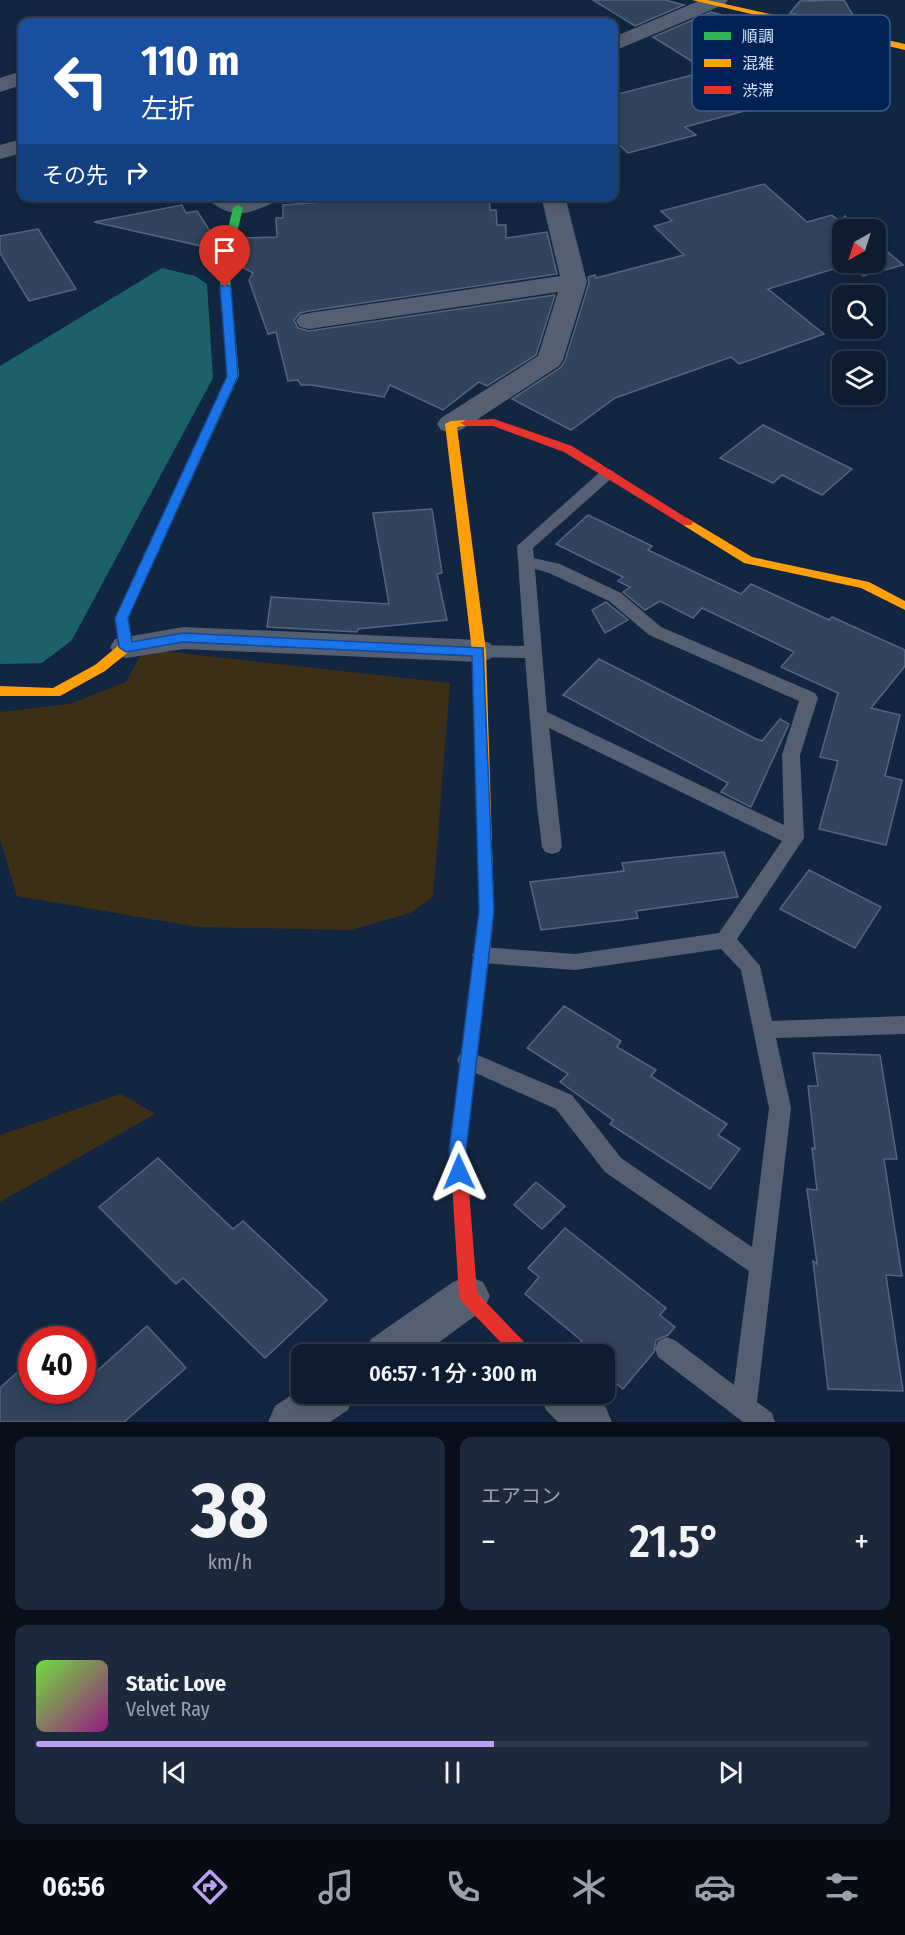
<!DOCTYPE html>
<html lang="ja">
<head>
<meta charset="utf-8">
<style>
	:root { --surface:#0e1c31; --page:#1c293d; --text:#f1f3f6; --muted:#9ba1ab; --line:#2e3a4d; --accent:#bca0f2 }
	body { margin:0; font-family:"Fira Sans Condensed","Noto Sans JP",sans-serif; background:var(--page); color:var(--text); height:100vh; display:flex; flex-direction:column; font-size:22px; white-space:nowrap }
	* { box-sizing:border-box; margin:0 }
	p { font-size:20px; color:var(--muted) }
	.icon { flex:none; width:33px; height:33px; fill:none; stroke:currentColor; stroke-width:2; stroke-linecap:round; stroke-linejoin:round }
	.map { position:relative; height:1422px; overflow:hidden }
	.details { display:flex; flex-direction:column; gap:15px; padding:15px; background:#080f1b; flex:1 }
	.details>* { flex:none }
	.top-card { position:absolute; left:18px; top:18px; width:600px; height:183px; border-radius:12px; box-shadow:0 3px 15px #0003,0 0 0 2px var(--line); background:#1a4fa0; color:#fff; overflow:hidden }
	.needle { width:39px; rotate:219deg }
	.tools { position:absolute; left:832px; top:219px; display:grid; gap:12px }
	.tools a { display:grid; place-items:center; width:54px; height:54px; border-radius:12px; background:var(--surface); box-shadow:0 3px 15px #0003,0 0 0 2px var(--line); font-size:30px }
	.speed { position:absolute; left:18px; top:1326px; display:flex; gap:12px; font-size:30px; font-weight:700; text-align:center }
	.speed>* { display:grid; place-content:center; width:78px; height:78px; border-radius:50%; background:var(--surface); box-shadow:0 3px 15px #0003,0 0 0 2px var(--line); line-height:1 }
	.speed .limit { border:9px solid #d22; background:#fff; color:#111 }
	.pin { position:absolute; display:grid; place-items:center; width:51px; height:51px; color:#fff; margin:-62px -26px; border-radius:50% 50% 50% 0; rotate:-45deg; box-shadow:0 0 6px #0007 }
	.pin .icon { rotate:45deg }
	.me { position:absolute; width:66px; margin:-33px; rotate:359deg; stroke-linejoin:round; filter:drop-shadow(0 0 4px #0008) }
	.turn { display:flex; align-items:center; gap:21px; height:126px; padding:0 24px; font-size:27px }
	.turn .icon { width:78px; height:78px; stroke-width:2.5 }
	.turn b { display:block; font-size:42px; line-height:51px }
	.then { display:flex; align-items:center; height:57px; padding:0 24px; background:#0003; gap:12px; font-size:22px }
	.big { font-size:45px; font-weight:600; line-height:1.1 }
	.details .widget { flex:1; display:flex; flex-direction:column; justify-content:center; gap:9px; min-width:0; padding:0 21px; border-radius:12px; background:var(--page) }
	.details .dial { align-items:center; gap:0 }
	.dial b { font-size:78px; line-height:1 }
	.song { display:flex; align-items:center; gap:18px }
	.cover { width:72px; height:72px; border-radius:9px; background:linear-gradient(135deg,hsl(100 70% 55%),hsl(310 70% 35%)) }
	.played { height:6px; border-radius:3px; background:linear-gradient(90deg,var(--accent) 55%,var(--line) 55%) }
	.keys { display:flex; justify-content:space-around; direction:ltr }
	.heat { display:flex; justify-content:space-between; align-items:center; font-size:33px; direction:ltr }
	.details .tiles { flex:1; display:grid; gap:15px; grid-template-columns:1fr 1fr }
	.widget:last-child { grid-column:span 2 }
	.trip { position:absolute; left:291px; top:1344px; width:324px; height:60px; border-radius:12px; background:var(--surface); box-shadow:0 3px 15px #0003,0 0 0 2px var(--line); font-weight:600; line-height:60px; text-align:center }
	.menu { display:flex; height:96px; justify-content:space-around; align-items:center; background:#060b14; color:var(--muted) }
	.menu .icon { width:42px; height:42px }
	.menu .current { color:var(--accent) }
	.menu b { font-size:27px; color:var(--text) }
	.map>svg:first-child { display:block }
	.green { fill:#3d3016 }
	.water { fill:#1b6166 }
	.building { fill:#32435c; stroke:#55657d; stroke-width:1.5 }
	.lines { fill:none; stroke-linecap:round; stroke-linejoin:round }
	.lane { fill:#546071; fill-rule:evenodd }
	.street { fill:#546071; fill-rule:evenodd }
	.fast { fill:#30b455; fill-rule:evenodd }
	.slow { fill:#ff9f0a; fill-rule:evenodd }
	.jam { fill:#e5322d; fill-rule:evenodd }
	.route { fill:#1a73e8; stroke:#114b97; stroke-width:1.5 }
	.key { fill:#002254; stroke:#3f5c87; stroke-width:1.5 }
	.key-label { font-size:16px; fill:#d3e4fe }
</style>
</head>
<body>
<div class="map">
<svg width="905" height="1422" viewBox="0 0 905 1422">
	<rect width="100%" height="100%" fill="#132641"/>
	<g class="green">
		<polygon points="144,649 450,683 433,897 410,913 350,930 198,927 17,896 0,839 0,712 70,704 126,682"/>
		<polygon points="121,1094 155,1114 0,1202 0,1135"/>
	</g>
	<polygon class="water" points="162,268 195,276 207,284 213,378 72,640 42,663 0,664 0,366"/>
	<g class="building">
		<polygon points="593,0 665,0 684,5 635,26"/>
		<polygon points="844,0 858,23 850,26 790,13 800,1"/>
		<polygon points="711,12 774,30 777,27 827,38 769,67 717,77 653,37"/>
		<polygon points="700,73 748,110 685,127 696,135 628,153 614,140 614,95"/>
		<polygon points="764,184 807,222 832,215 839,221 845,216 861,230 843,230 843,262 876,262 876,242 903,265 863,276 855,269 849,271 843,266 768,289 824,334 739,364 731,357 615,398 571,430 512,399 560,368 565,361 589,283 588,277 595,275 596,278 684,255 654,226 672,221 661,211"/>
		<polygon points="336,196 489,196 490,210 496,210 497,225 506,225 506,238 547,232 557,274 309,311 300,313 294,320 298,328 309,331 555,295 536,355 487,386 479,382 443,410 390,385 384,397 311,385 301,385 298,380 288,381 276,332 268,334 249,280 253,273 239,265 245,238 277,237 276,218 283,218 283,205 336,201"/>
		<polygon points="182,205 186,213 197,211 215,239 212,251 201,246 94,222"/>
		<polygon points="38,229 76,289 29,301 0,253 0,236"/>
		<polygon points="763,425 852,469 822,495 782,475 773,483 720,458"/>
		<polygon points="432,509 442,573 437,574 447,620 358,629 357,632 267,627 271,597 389,604 373,513"/>
		<polygon points="588,515 652,546 648,550 741,594 751,584 829,620 832,617 905,650 905,666 871,708 900,715 885,776 902,780 886,845 819,829 838,761 820,757 838,693 781,667 794,652 702,608 693,618 660,601 645,610 623,592 630,587 618,581 623,577 556,544"/>
		<polygon points="606,602 628,620 605,633 592,610"/>
		<polygon points="599,659 756,739 762,741 780,719 789,724 751,807 721,792 728,783 563,695"/>
		<polygon points="724,852 738,897 636,911 638,918 541,930 530,882 624,871 622,863"/>
		<polygon points="809,870 881,907 855,948 780,909"/>
		<polygon points="564,1006 621,1041 617,1047 656,1070 651,1076 727,1124 718,1135 740,1149 710,1189 610,1124 613,1120 560,1082 568,1074 527,1048"/>
		<polygon points="813,1053 880,1055 897,1159 884,1159 902,1276 886,1275 903,1391 828,1389 813,1261 817,1264 807,1189 817,1190 812,1148 815,1149 808,1086 818,1086"/>
		<polygon points="158,1158 233,1229 243,1221 327,1300 265,1358 183,1278 176,1284 99,1207"/>
		<polygon points="536,1182 565,1206 542,1229 514,1205"/>
		<polygon points="565,1228 666,1308 660,1315 675,1327 668,1335 656,1340 654,1352 623,1389 604,1374 604,1354 593,1354 579,1343 582,1341 525,1294 539,1277 528,1268"/>
		<polygon points="147,1326 186,1368 124,1422 0,1422 0,1388 32,1359 32,1390 82,1390 82,1378 86,1381"/>
	</g>
	<g class="lines">
		<path class="lane" d="M607 469 613 471 615 474 613 477 533 548 534 558 560 564 621 593 661 627 815 693 818 698 800 755 804 838 737 939 760 966 772 1021 905 1016V1034L776 1038 791 1108 757 1402 772 1413 775 1422H743L658 1357 655 1349 658 1341 667 1337 676 1341 734 1385 749 1271 605 1172 556 1109 460 1066 457 1060 460 1054 468 1051 572 1095 621 1158 752 1247 769 1108 741 970 721 949 575 970 482 963 475 961 472 955 475 949 482 947 575 954 719 933 782 841 549 728 562 847 559 852 552 854 545 852 542 847 537 806 525 658 479 657 473 655 470 651 473 647 479 645 524 646 517 546 601 471ZM535 569 549 573 609 601 649 635 799 701 782 755 784 825 547 712Z"/>
		<g class="street">
			<polygon points="701,0 728,0 725,4 614,51 614,37"/>
			<polygon points="22,71 22,85 0,92 0,78"/>
			<polygon points="22,139 22,153 0,159 0,145"/>
			<path d="M205 196H235L240 199 247 196H282L278 201C257 209 242 220 220 208 214 204 209 202 205 196Z"/>
			<polygon points="541,196 565,196 587,282 563,360 559,366 461,430 451,433 441,430 437,424 441,418 538,356 558,292 309,329 300,327 296,321 300,315 309,313 560,276"/>
			<polygon points="183,627 479,640 490,643 495,651 490,659 479,662 183,649 126,658 115,655 110,647 115,639"/>
			<polygon points="468,1276 483,1282 490,1296 483,1310 423,1354 365,1354 371,1339 453,1282"/>
			<polygon points="302,1388 302,1394 354,1394 348,1410 330,1422 268,1422 275,1406"/>
			<polygon points="540,1394 593,1394 605,1406 612,1422 558,1422 546,1410"/>
		</g>
		<polygon class="fast" points="238,205 243,208 229,265 239,376 226,404 220,407 214,404 227,376 219,265 233,208"/>
		<g class="slow">
			<polygon points="692,0 707,0 905,44 905,50"/>
			<polygon points="220,401 226,404 128,618 133,647 131,650 105,671 60,696 0,696 0,686 53,688 95,665 119,645 116,618 214,404"/>
			<polygon points="466,420 472,423 470,425 457,427 486,651 494,911 490,930 485,932 480,930 477,926 480,911 472,651 445,424 451,421"/>
			<polygon points="687,518 752,557 869,582 905,601 905,610 861,588 744,563 683,525 681,522 683,519"/>
		</g>
		<g class="jam">
			<polygon points="494,419 572,446 693,522 691,525 683,525 564,452 493,426 466,426 460,423 466,420"/>
			<polygon points="485,920 490,922 493,926 466,1151 477,1293 530,1348 533,1354 512,1354 462,1302 459,1296 450,1151 477,926 480,922"/>
		</g>
	</g>
	<polygon class="route" points="225,284 231,287 238,376 128,618 132,642 183,633 483,648 494,911 466,1151 468,1172 465,1177 459,1179 453,1177 449,1151 479,911 472,656 183,642 126,652 119,647 115,618 227,376 220,287"/>
	<rect x="692" y="15" width="198" height="96" rx="9" class="key"/>
	<rect x="704" y="32" width="27" height="8" fill="#30b455"/>
	<rect x="704" y="59" width="27" height="8" fill="#ff9f0a"/>
	<rect x="704" y="86" width="27" height="8" fill="#e5322d"/>
	<g class="key-label">
		<text x="742" y="42">順調</text>
		<text x="742" y="69">混雑</text>
		<text x="742" y="96">渋滞</text>
	</g>
</svg>
<div class="tools">
<a><svg class="needle" viewBox="-14 -14 28 28"><path d="M0-13l5 13h-10z" fill="#e53935"/><path d="M0 13l5-13h-10z" fill="#9ba1ab"/></svg></a>
<a><svg class="icon" aria-label="search" viewBox="0 0 24 24"><circle cx="10" cy="10" r="6"/><path d="M15 15l6 6"/></svg></a>
<a><svg class="icon" aria-label="layers" viewBox="0 0 24 24"><path d="M12 4l9 5-9 5-9-5zM3 14l9 5 9-5"/></svg></a>
</div>
<div class="speed"><div class="limit">40</div></div>
<div class="pin" style="left:225px;top:287px;background:#d93025"><svg class="icon" aria-label="arrive" viewBox="0 0 24 24"><path d="M6 21V4h12l-3 4 3 4H6"/></svg></div>
<svg class="me" style="left:459px;top:1172px" viewBox="-20 -20 40 40"><path d="M0-17L14 15 0 8-14 15z" fill="#1a73e8" stroke="#fff" stroke-width="4"/></svg>
<div class="trip">06:57 · 1 分 · 300 m</div>
<div class="top-card">
<div class="turn"><svg class="icon" aria-label="left" viewBox="0 0 24 24"><path d="M17 20v-9H6M10 6l-5 5 5 5"/></svg><div><b>110 m</b>左折</div></div>
<div class="then">その先<svg class="icon" aria-label="right" viewBox="0 0 24 24"><path d="M7 20v-9h11M14 6l5 5-5 5"/></svg></div>
</div>
</div>
<section class="details">
<div class="tiles">
<div class="widget dial"><b>38</b><p>km/h</p></div>
<div class="widget"><p>エアコン</p>
<div class="heat"><a>−</a><b class="big">21.5°</b><a>+</a></div>
</div>
<div class="widget">
<div class="song"><i class="cover"></i><div><b>Static Love</b><p>Velvet Ray</p></div></div>
<div class="played"></div>
<div class="keys"><svg class="icon" aria-label="previous" viewBox="0 0 24 24"><path d="M18 5L8 12l10 7zM5 5v14"/></svg><svg class="icon" aria-label="pause" viewBox="0 0 24 24"><path d="M8 5v14M16 5v14"/></svg><svg class="icon" aria-label="next" viewBox="0 0 24 24"><path d="M6 5l10 7-10 7zM19 5v14"/></svg></div>
</div>
</div>
</section>
<nav class="menu">
<b>06:56</b>
<svg class="icon current" aria-label="directions" viewBox="0 0 24 24"><path d="M12 3l9 9-9 9-9-9zM9 14v-3h6M13 9l2 2-2 2"/></svg>
<svg class="icon" aria-label="music" viewBox="0 0 24 24"><path d="M9 18V5l10-2v13"/><circle cx="6" cy="18" r="3"/><circle cx="16" cy="16" r="3"/></svg>
<svg class="icon" aria-label="phone" viewBox="0 0 24 24"><path d="M5 4h4l2 5-3 2q2 4 5 5l2-3 5 2v4C11 20 4 13 5 4z"/></svg>
<svg class="icon" aria-label="climate" viewBox="0 0 24 24"><path d="M12 3v18M4 7l16 10M4 17L20 7"/></svg>
<svg class="icon" aria-label="car" viewBox="0 0 24 24"><path d="M5 17H2v-5l4-1 3-4h7l3 4 3 1v5h-3M9 17h6M6 11h13"/><circle cx="7" cy="17" r="2"/><circle cx="17" cy="17" r="2"/></svg>
<svg class="icon" aria-label="filters" viewBox="0 0 24 24"><path d="M4 7h16M4 17h16"/><circle cx="9" cy="7" r="2"/><circle cx="15" cy="17" r="2"/></svg>
</nav>
</body>
</html>
